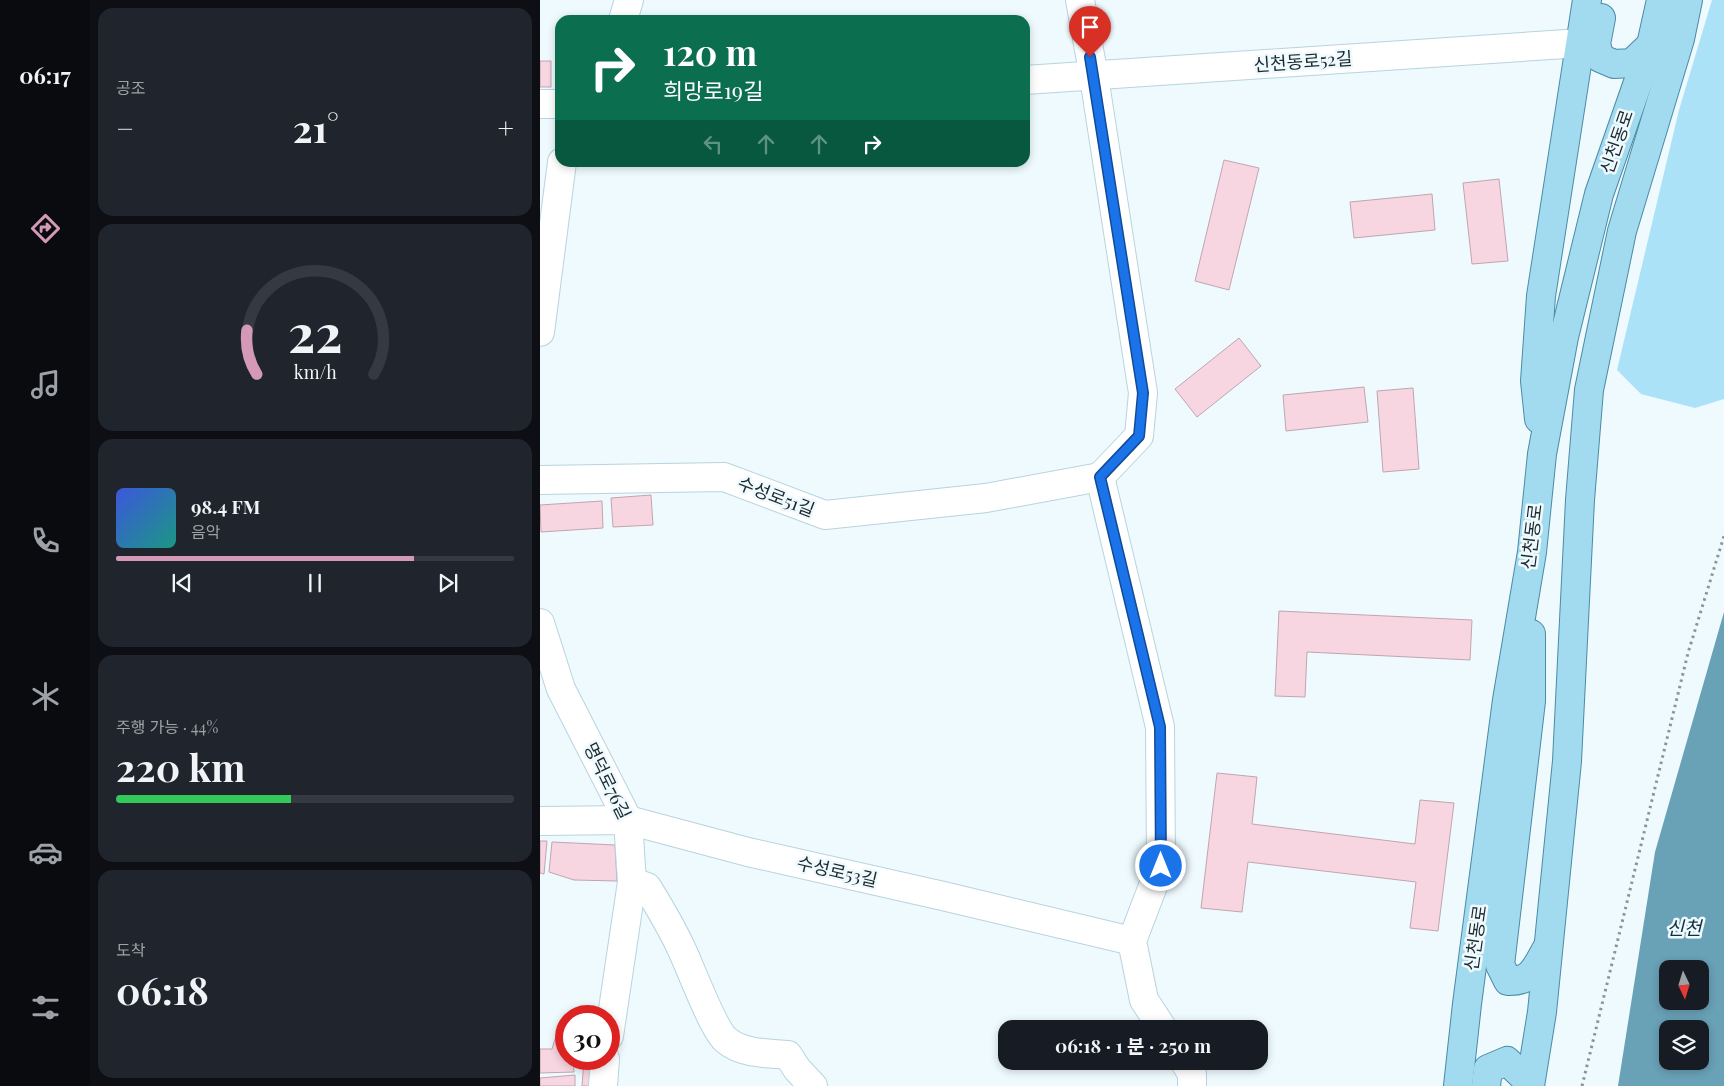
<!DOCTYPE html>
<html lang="ko">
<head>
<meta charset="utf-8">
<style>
	:root { --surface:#171b24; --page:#20242c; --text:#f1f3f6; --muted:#9ea1a6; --line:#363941; --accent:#d599b8 }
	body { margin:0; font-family:"Playfair Display","Noto Sans KR",serif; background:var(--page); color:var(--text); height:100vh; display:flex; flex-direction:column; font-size:19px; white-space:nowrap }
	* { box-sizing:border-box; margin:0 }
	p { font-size:16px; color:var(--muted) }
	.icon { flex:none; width:28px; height:28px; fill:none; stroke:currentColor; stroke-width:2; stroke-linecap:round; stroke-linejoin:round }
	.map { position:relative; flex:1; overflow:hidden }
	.panel { display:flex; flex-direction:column; gap:8px; padding:8px; background:#0d0f14; width:450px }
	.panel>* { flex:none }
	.guide { position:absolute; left:15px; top:15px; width:475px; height:152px; border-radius:15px; box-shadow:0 2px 8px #0003; background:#0b6e4f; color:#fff; overflow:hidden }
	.needle { width:32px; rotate:176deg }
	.fabs { position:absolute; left:1119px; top:960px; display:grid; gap:10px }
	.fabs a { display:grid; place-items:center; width:50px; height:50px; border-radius:10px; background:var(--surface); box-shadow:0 2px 8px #0003; font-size:25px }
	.speed { position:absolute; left:15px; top:1005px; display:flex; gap:10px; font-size:25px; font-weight:700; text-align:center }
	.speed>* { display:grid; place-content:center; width:65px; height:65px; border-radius:50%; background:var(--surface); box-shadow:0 2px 8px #0003; line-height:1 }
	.speed .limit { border:8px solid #d22; background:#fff; color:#111 }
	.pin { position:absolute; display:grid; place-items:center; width:42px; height:42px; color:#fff; margin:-51px -21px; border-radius:50% 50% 50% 0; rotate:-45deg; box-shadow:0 0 5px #0007 }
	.pin .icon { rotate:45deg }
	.me { position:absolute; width:55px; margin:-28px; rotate:0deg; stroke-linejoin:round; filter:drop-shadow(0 0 4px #0008) }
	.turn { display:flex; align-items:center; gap:18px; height:105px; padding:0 25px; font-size:22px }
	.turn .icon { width:65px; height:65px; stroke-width:2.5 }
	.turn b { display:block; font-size:35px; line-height:42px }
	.lanes { display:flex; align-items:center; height:48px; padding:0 25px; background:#0003; justify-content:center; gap:25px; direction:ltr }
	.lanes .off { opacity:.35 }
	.big { font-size:38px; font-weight:700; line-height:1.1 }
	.panel .widget { flex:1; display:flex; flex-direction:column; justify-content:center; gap:8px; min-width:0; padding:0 18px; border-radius:15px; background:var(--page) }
	.panel .dial { align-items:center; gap:0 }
	.dial svg { height:130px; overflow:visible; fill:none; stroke:var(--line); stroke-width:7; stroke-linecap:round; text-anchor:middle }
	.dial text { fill:var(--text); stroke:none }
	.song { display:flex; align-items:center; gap:15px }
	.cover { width:60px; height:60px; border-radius:8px; background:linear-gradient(135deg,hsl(230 70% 55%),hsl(170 70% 35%)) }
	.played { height:5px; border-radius:2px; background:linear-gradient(90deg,var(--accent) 75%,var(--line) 75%) }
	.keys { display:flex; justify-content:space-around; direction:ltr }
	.heat { display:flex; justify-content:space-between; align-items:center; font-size:28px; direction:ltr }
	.charge { height:8px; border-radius:4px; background:linear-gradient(90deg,#34c759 44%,var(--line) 0) }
	.trip { position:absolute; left:458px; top:1020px; width:270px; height:50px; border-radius:15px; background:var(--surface); box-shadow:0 2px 8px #0003; font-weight:700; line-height:50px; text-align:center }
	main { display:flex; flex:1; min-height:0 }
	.tabs { display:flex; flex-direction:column; width:90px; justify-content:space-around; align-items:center; background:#090b0e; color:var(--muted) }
	.tabs .icon { width:35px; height:35px }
	.tabs .active { color:var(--accent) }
	.tabs b { font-size:22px; color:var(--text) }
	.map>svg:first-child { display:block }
	.green { fill:#ace2f8 }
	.water { fill:#69a1b7; fill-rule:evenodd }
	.building { fill:#f8d6e1; stroke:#c1a5ae }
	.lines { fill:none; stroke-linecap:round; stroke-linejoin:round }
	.minor-casing { stroke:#b7d4df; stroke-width:30 }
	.major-casing { stroke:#4b8ba4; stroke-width:30 }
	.path { stroke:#899599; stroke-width:3; stroke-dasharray:2.5 4; stroke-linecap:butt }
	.minor { stroke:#fff; stroke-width:28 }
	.major { stroke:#a2daef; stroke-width:28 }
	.route-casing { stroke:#114b97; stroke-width:12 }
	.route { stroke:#1a73e8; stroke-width:9 }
	.labels { text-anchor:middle; stroke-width:5; stroke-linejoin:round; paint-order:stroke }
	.street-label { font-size:18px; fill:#1d282d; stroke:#eefafe }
	.water-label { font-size:19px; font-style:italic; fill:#122e39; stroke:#eefafe }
</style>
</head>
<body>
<main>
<nav class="tabs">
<b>06:17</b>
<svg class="icon active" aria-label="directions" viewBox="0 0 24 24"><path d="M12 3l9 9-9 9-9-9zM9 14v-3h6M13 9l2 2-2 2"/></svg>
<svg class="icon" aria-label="music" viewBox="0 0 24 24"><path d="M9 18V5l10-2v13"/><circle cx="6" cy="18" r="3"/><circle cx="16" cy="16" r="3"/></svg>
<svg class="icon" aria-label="phone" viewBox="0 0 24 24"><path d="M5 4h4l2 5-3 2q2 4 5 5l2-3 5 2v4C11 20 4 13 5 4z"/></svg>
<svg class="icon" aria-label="climate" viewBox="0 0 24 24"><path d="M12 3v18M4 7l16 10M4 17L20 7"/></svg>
<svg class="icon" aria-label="car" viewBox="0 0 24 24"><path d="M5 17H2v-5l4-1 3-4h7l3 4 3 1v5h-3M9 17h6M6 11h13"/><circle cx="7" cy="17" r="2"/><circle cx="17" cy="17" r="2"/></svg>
<svg class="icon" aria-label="filters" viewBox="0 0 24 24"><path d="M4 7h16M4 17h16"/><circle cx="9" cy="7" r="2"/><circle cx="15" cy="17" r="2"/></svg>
</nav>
<section class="panel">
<div class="widget"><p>공조</p>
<div class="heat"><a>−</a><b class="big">21°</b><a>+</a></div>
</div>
<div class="widget dial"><svg viewBox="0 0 100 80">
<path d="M14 69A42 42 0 1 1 86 69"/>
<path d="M14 69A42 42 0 0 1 8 42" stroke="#d599b8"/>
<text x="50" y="56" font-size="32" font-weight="700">22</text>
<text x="50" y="72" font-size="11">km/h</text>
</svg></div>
<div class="widget">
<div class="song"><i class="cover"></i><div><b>98.4 FM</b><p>음악</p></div></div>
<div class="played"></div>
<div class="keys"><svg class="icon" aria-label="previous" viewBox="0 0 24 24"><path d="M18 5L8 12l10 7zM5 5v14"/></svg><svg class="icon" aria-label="pause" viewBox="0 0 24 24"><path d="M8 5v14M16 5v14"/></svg><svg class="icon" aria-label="next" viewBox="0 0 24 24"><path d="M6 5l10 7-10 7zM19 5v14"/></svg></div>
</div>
<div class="widget"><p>주행 가능 · 44%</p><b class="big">220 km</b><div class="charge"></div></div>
<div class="widget"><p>도착</p><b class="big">06:18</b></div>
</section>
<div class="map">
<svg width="1184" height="1086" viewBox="0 0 1184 1086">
	<rect width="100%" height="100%" fill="#eefafe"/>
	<polygon class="green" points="1172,0 1184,0 1184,399 1155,408 1101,394 1077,370 1139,110"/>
	<path class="water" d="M1184 612V1086H1078L1115 852ZM1128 969H1160V1001H1128ZM1128 1029H1160V1061H1128Z"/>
	<g class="building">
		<rect x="0" y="61" width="11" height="26"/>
		<polygon points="684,160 719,168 689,290 655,281"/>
		<polygon points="959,179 968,261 932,264 923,183"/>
		<polygon points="892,194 895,230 814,238 810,202"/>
		<polygon points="699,338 721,366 657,417 635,389"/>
		<polygon points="824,387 828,422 746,431 743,395"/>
		<polygon points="873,388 879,469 843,472 837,391"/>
		<polygon points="111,495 113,525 73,527 71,498"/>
		<polygon points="62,501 63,528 1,532 0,505"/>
		<polygon points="739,611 932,620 930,660 767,652 765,697 735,696"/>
		<polygon points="677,773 717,777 712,824 875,844 880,800 914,803 898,931 870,928 876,882 708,862 702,912 661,908"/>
		<polygon points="0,841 7,841 4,874 0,873"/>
		<polygon points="12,842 75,845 77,881 34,880 9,872"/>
		<polygon points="15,1039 26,1039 26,1059 33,1059 34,1072 0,1073 0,1049 12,1049"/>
		<polygon points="62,1059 59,1086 42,1086 44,1060"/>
		<polygon points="35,1075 35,1086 0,1086 0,1078"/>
	</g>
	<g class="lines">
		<defs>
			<g id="minor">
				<polyline points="540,0 554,77 603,393 599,436 560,477"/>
				<polyline points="83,20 89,0"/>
				<polyline points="485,80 1041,43"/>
				<polyline points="0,104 20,104"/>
				<polyline points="0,332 22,162"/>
				<polyline points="560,477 620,727 621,865 592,941 604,1000 623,1029"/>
				<polyline points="0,480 184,477 285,515 446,498 560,477"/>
				<polyline points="0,623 21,689 88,820 92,882 69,1036"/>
				<polyline points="0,821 88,820 208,852 403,896 592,941"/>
				<path d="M92 882 107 887C120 908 132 928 142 950 151 969 173 1029 186 1040 202 1054 227 1053 248 1055L257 1069 273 1086"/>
				<polyline points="644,1061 652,1074 652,1086"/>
				<polyline points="63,1086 65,1059"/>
			</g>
			<g id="major">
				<polyline points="1061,18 1056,44 1060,58 1074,64 1092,63 1111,45"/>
				<polyline points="999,419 995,381 1001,296 1047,0"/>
				<path d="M991 634V701L960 965 968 981C992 982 996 967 1007 948"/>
				<polyline points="918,1086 927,1004 967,700 992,552 1002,454 1024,337 1059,194 1111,45 1121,0"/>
				<polyline points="946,1086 948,1069 967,1061 990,1083"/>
				<polyline points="990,1086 1002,1012 1027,761 1040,500 1049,390 1082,231 1140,39 1148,0"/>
			</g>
		</defs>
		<use href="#minor" class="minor-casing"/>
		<use href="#major" class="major-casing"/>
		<polyline class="path" points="1042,1086 1148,653 1184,536"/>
		<use href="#minor" class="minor"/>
		<use href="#major" class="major"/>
	</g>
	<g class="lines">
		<defs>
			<polyline id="route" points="550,57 603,393 599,436 560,477 620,727 621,866"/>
		</defs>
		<use href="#route" class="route-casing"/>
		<use href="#route" class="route"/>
	</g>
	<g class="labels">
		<g class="street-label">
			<text transform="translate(763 62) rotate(-4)" y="6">신천동로52길</text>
			<text transform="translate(1077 142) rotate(-71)" y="6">신천동로</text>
			<text transform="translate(236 497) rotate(21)" y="6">수성로51길</text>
			<text transform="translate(992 537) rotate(-83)" y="6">신천동로</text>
			<text transform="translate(67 781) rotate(64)" y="6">명덕로76길</text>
			<text transform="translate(297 872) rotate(13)" y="6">수성로53길</text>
			<text transform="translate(936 938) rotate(-82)" y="6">신천동로</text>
		</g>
		<g class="water-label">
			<text x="1144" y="935">신천</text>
		</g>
	</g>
</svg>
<div class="fabs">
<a><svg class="needle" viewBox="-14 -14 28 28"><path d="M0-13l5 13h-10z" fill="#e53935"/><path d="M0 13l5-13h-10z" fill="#9ea1a6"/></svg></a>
<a><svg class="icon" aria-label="layers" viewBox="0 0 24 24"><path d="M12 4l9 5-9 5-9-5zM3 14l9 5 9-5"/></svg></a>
</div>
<div class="speed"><div class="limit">30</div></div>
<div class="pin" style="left:550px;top:57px;background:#d93025"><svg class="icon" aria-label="arrive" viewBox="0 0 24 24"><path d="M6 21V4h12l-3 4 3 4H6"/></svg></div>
<svg class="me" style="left:621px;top:866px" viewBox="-20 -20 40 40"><circle r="17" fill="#1a73e8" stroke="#fff" stroke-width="3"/><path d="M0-11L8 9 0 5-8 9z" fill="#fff"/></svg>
<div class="trip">06:18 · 1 분 · 250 m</div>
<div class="guide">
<div class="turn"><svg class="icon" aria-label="right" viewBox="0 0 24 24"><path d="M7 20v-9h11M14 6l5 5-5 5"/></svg><div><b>120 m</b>희망로19길</div></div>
<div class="lanes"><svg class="icon off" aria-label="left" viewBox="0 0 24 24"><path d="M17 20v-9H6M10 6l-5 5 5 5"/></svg><svg class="icon off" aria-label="ahead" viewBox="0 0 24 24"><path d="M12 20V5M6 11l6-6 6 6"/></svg><svg class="icon off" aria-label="ahead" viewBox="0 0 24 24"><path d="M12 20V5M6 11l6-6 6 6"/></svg><svg class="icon" aria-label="right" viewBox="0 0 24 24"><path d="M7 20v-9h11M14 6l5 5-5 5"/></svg></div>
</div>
</div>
</main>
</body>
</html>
